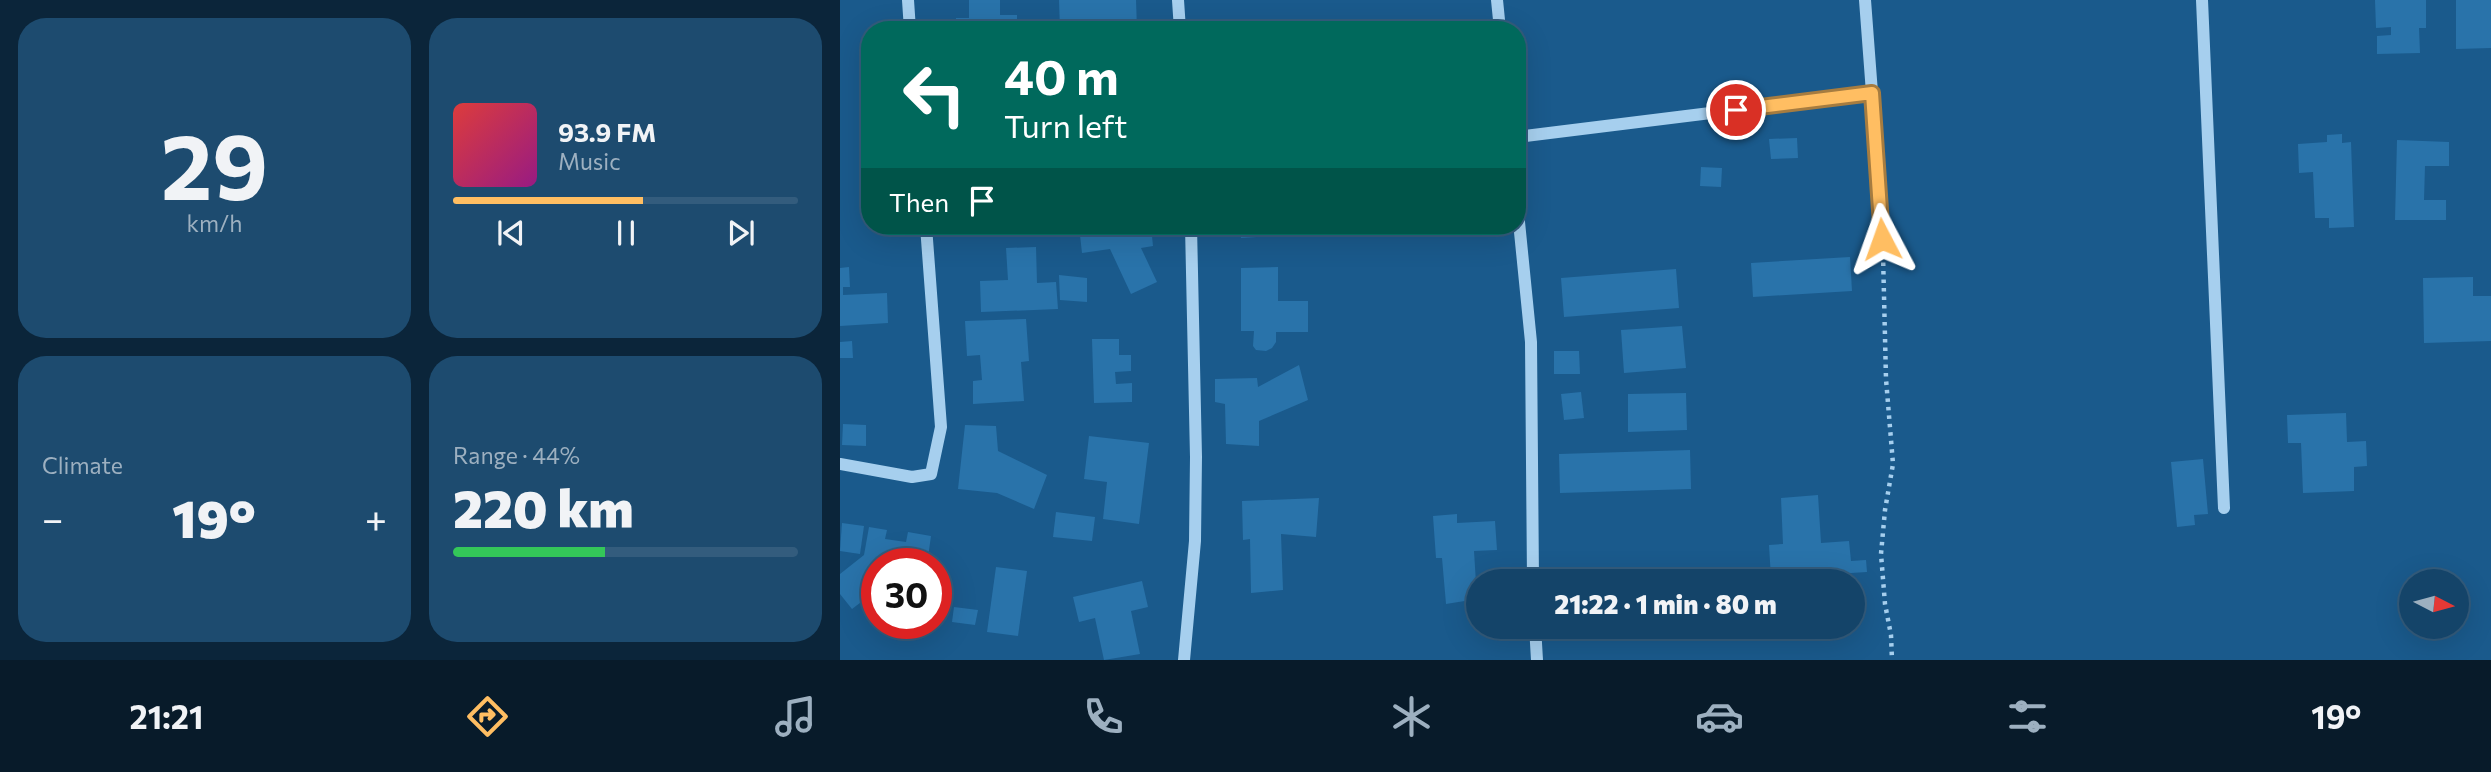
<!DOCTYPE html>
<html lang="en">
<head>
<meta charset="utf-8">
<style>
	:root { --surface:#144469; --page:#1d4b6f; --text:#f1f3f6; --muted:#9db0c0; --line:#335c7d; --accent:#ffbe62 }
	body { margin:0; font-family:Commissioner,sans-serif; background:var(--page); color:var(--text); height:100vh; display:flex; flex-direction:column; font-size:26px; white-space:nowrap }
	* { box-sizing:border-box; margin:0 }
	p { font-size:23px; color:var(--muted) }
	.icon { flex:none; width:38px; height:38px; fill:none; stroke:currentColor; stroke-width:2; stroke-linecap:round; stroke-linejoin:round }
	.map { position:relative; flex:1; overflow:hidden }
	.panel { display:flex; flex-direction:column; gap:18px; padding:18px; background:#0b253a; width:840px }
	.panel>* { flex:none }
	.guide { position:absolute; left:21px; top:21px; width:665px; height:214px; border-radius:28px; box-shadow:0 7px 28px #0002,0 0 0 2px var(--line); background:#00695c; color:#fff; overflow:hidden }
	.needle { width:46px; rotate:96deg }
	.fabs { position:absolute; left:1559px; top:569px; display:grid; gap:14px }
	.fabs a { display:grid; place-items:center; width:70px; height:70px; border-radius:50%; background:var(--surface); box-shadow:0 7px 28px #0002,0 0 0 2px var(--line); font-size:35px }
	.speed { position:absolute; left:21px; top:548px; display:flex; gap:14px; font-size:35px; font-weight:700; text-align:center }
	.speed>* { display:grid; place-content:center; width:91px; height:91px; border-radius:50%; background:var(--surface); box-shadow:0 7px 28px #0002,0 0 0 2px var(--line); line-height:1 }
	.speed .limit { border:10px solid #d22; background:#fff; color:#111 }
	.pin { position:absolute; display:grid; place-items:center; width:60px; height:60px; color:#fff; margin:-30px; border:4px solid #fff; border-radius:50%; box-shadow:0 2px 7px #0007 }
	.me { position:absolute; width:77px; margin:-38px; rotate:356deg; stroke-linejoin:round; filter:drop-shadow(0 0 5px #0008) }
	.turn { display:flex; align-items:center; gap:24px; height:147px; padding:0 28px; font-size:32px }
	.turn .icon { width:91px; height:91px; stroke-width:2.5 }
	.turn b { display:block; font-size:49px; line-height:60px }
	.then { display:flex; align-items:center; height:66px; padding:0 28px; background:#0003; gap:14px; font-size:26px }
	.big { font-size:52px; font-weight:800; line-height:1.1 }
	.panel .card { flex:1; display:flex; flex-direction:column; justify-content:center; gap:10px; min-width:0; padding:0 24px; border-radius:28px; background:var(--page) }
	.panel .dial { align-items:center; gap:0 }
	.dial b { font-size:91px; line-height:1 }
	.song { display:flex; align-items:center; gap:21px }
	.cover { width:84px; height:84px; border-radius:10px; background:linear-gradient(135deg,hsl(0 70% 55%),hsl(310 70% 35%)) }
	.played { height:7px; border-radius:4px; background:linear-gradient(90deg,var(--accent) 55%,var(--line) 55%) }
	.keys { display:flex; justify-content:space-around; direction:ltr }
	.heat { display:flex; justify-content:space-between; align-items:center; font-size:38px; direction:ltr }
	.charge { height:10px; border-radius:5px; background:linear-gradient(90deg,#34c759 44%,var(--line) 0) }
	.panel .tiles { flex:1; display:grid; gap:18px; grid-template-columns:repeat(2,1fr) }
	.trip { position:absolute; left:626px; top:569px; width:399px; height:70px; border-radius:35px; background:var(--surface); box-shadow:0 7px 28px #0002,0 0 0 2px var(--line); font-weight:800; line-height:70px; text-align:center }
	.menu { display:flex; height:112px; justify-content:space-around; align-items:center; background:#081b2a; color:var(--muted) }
	.menu .icon { width:49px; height:49px }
	.menu .active { color:var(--accent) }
	.menu b { font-size:32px; color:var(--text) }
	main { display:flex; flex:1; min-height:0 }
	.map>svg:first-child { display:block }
	.building { fill:#2973aa }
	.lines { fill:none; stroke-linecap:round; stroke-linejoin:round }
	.path { stroke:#a6cfee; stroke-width:4.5; stroke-dasharray:3.5 5; stroke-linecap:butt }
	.minor { stroke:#a6cfee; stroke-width:12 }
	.route-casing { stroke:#a67c40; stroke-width:18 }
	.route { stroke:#ffbe62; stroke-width:12 }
</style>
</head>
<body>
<main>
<section class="panel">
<div class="tiles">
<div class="card dial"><b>29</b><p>km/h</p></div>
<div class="card">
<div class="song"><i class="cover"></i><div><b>93.9 FM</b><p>Music</p></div></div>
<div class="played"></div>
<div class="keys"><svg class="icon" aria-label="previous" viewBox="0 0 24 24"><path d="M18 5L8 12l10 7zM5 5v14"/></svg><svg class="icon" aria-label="pause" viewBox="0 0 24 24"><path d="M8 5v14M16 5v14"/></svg><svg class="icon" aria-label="next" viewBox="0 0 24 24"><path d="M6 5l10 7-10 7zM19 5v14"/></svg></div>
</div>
<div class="card"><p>Climate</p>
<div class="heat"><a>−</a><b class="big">19°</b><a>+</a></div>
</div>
<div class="card"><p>Range · 44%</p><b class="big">220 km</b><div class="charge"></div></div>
</div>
</section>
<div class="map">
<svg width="1651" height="660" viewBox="0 0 1651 660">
	<rect width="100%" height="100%" fill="#1a5a8c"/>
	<g class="building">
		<polygon points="129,0 160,0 160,15 177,15 177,30 116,30 116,18 129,18"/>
		<polygon points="219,0 296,0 297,29 220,30"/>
		<polygon points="1535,0 1586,0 1586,28 1579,28 1580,53 1537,54 1537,36 1551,35 1551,27 1536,28"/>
		<polygon points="1616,0 1651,0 1651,48 1616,49"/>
		<polygon points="1502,134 1502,143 1511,142 1514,227 1489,228 1489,218 1475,218 1473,172 1459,173 1458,144 1487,142 1487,135"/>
		<polygon points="957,138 958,158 931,159 929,139"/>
		<polygon points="1557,140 1609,142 1609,166 1585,166 1584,200 1606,200 1606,220 1555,220"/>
		<polygon points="861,167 882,168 881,187 860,186"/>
		<polygon points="239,226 311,226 313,246 301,248 317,282 291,294 270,249 242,253"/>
		<polygon points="400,226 459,226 460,234 401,238"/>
		<polygon points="196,247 197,283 216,282 218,309 141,312 140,281 168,280 166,248"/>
		<polygon points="1010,257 1012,291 913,297 911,263"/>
		<polygon points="9,267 10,287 3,287 3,295 47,293 48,323 0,326 0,268"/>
		<polygon points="438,267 438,301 468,301 468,332 436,332 436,342 432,348 426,351 416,350 413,346 414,331 401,331 401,268"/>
		<polygon points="836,269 839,308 724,317 721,278"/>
		<polygon points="219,275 247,278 247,302 220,300"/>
		<polygon points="1633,277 1633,296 1651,296 1651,341 1584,343 1583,278"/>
		<polygon points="186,319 189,361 181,362 184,401 133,404 133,381 142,380 140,355 127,356 125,321"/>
		<polygon points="842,326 846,368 784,373 781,330"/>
		<polygon points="252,339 279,339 279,355 291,355 291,371 275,372 276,384 292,383 292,402 254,403"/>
		<polygon points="12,341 13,358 0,358 0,342"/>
		<polygon points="714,351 739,351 740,374 714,374"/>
		<polygon points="459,365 468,400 419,421 419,446 386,444 385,404 375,402 375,379 417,378 418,387"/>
		<polygon points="741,392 744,418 724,420 721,394"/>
		<polygon points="846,393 847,430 788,432 788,394"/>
		<polygon points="1506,413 1507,442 1526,441 1527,466 1514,467 1514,491 1463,493 1461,443 1448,443 1447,415"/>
		<polygon points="3,424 26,425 26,446 2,445"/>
		<polygon points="125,425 156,426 158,451 207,475 194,509 157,493 118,489"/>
		<polygon points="249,436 309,443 299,524 263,519 267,482 244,479"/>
		<polygon points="850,450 851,489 720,493 719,454"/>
		<polygon points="1363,459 1368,514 1354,515 1355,525 1337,527 1331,462"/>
		<polygon points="978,495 981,543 1009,541 1011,561 1026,560 1027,572 931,578 929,545 943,544 941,498"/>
		<polygon points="479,498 476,537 441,534 443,590 411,593 410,539 403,540 402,501"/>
		<polygon points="216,512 255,517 252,541 213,537"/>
		<polygon points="617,514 617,523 655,521 657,550 634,551 637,599 606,604 602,558 596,558 593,516"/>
		<polygon points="2,523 24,526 20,554 0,551"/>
		<polygon points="29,527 47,530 45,539 66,542 68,532 91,536 87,564 37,564 37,590 12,609 0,594 0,574 24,555"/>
		<polygon points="156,567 187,571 178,636 147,632"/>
		<rect x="881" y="577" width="22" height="4"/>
		<polygon points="302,581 308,607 291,611 300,654 264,660 255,618 239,622 233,597"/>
		<polygon points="114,607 138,610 135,625 112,622"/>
	</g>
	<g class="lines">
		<polyline class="path" points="1043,254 1046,379 1053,464 1045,510 1041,554 1045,604 1051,635 1052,660"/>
		<g class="minor">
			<polyline points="68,0 70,30"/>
			<polyline points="338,0 340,30"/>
			<polyline points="657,0 660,30"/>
			<polyline points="1025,0 1043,239"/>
			<polyline points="1362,0 1384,508"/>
			<polyline points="677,137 1032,93"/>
			<polyline points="677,202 691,342 693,581"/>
			<polyline points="0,464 72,477 91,474 101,427 86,226"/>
			<polyline points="695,626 697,660"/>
			<polyline points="344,660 355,541 356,457 351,226"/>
		</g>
	</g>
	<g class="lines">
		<defs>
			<polyline id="route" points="896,110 1032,93 1042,239"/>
		</defs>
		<use href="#route" class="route-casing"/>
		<use href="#route" class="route"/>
	</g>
</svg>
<div class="fabs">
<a><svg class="needle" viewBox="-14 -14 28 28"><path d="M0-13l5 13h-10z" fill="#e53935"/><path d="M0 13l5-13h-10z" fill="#9db0c0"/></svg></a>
</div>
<div class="speed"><div class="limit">30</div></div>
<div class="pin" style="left:896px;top:110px;background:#d93025"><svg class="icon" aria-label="arrive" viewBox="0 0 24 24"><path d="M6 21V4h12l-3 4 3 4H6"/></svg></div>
<svg class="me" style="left:1042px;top:239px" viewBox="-20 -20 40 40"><path d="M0-17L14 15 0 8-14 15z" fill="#ffbe62" stroke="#fff" stroke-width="4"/></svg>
<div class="trip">21:22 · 1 min · 80 m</div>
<div class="guide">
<div class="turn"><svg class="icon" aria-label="left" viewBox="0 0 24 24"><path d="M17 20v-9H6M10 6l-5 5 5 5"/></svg><div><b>40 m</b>Turn left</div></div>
<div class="then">Then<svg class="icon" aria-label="arrive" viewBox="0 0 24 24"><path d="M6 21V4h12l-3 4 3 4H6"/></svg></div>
</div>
</div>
</main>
<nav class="menu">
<b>21:21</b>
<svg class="icon active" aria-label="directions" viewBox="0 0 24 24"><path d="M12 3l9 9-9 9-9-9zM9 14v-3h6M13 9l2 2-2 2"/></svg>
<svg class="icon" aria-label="music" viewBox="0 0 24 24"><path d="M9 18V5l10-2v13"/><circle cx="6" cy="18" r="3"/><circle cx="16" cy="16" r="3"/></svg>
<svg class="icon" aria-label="phone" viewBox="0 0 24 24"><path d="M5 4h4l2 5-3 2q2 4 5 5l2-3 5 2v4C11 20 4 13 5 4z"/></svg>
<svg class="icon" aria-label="climate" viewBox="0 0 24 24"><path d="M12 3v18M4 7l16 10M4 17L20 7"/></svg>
<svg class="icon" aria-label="car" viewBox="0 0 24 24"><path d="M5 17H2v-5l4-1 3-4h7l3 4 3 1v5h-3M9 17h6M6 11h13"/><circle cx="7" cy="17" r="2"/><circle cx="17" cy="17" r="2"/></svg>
<svg class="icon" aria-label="filters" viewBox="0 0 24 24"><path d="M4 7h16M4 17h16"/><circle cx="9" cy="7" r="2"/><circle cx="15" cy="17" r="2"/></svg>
<b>19°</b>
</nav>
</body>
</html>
